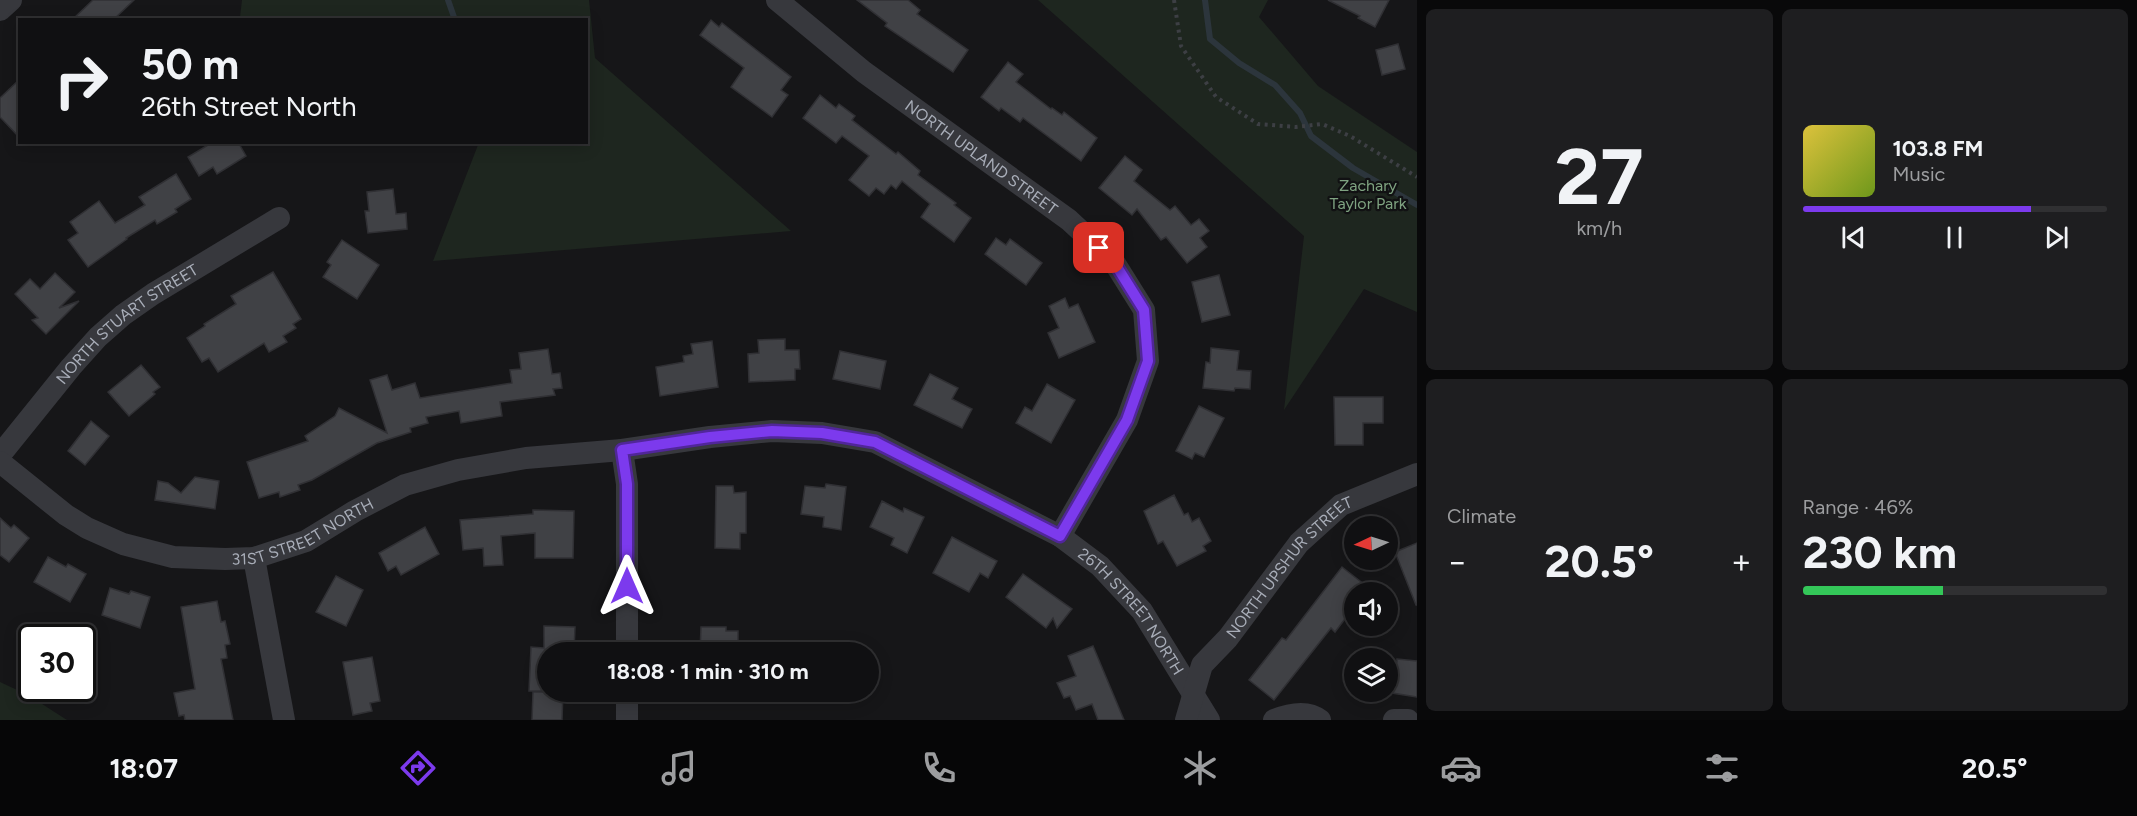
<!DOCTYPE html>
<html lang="en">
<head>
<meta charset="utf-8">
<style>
	:root { --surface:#101012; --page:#1e1e20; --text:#f1f3f6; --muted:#9c9d9f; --line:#303032; --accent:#7c3aed }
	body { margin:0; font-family:Figtree,sans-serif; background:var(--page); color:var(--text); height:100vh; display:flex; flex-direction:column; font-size:22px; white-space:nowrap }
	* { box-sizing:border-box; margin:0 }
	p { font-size:20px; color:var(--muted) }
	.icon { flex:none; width:33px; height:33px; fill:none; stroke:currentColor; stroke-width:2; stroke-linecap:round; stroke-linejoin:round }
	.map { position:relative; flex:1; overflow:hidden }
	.drawer { display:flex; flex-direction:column; gap:9px; padding:9px; background:#09090a; width:720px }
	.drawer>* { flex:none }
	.guide { position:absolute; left:18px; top:18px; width:570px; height:126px; border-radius:0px; box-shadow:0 3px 15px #0003,0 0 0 2px var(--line); background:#101012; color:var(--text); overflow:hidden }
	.needle { width:39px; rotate:266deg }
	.buttons { position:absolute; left:1344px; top:516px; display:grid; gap:12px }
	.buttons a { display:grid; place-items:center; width:54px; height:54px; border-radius:50%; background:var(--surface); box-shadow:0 3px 15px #0003,0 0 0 2px var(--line); font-size:30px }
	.speed { position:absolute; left:18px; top:624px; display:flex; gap:12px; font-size:30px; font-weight:700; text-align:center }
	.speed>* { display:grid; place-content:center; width:78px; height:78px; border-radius:50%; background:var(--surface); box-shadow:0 3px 15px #0003,0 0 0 2px var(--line); line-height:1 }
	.speed .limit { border:3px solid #111; border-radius:9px; background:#fff; color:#111 }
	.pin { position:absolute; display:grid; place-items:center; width:51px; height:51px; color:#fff; margin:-26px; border-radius:12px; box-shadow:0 3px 9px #0006 }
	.me { position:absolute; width:66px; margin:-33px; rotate:0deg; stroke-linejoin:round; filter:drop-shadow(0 0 4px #0008) }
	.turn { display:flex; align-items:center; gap:21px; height:126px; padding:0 24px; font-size:27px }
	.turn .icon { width:78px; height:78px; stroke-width:2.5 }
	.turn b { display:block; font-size:42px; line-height:51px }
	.big { font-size:45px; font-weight:700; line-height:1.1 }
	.drawer .widget { flex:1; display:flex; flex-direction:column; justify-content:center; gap:9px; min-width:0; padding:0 21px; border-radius:9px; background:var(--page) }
	.drawer .dial { align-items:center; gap:0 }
	.dial b { font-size:78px; line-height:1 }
	.song { display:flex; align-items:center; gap:18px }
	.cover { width:72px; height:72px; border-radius:9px; background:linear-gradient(135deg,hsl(50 70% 55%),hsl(80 70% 35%)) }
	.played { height:6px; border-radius:3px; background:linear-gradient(90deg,var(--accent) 75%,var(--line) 75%) }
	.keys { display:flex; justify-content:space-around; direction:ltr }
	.heat { display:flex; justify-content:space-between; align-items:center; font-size:33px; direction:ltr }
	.charge { height:9px; border-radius:4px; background:linear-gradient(90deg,#34c759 46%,var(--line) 0) }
	.drawer .tiles { flex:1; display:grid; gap:9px; grid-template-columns:repeat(2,1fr) }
	.trip { position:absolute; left:537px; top:642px; width:342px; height:60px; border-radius:30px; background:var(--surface); box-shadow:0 3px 15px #0003,0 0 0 2px var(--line); font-weight:700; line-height:60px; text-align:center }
	.tabs { display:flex; height:96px; justify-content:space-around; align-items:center; background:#060607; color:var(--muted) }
	.tabs .icon { width:42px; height:42px }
	.tabs .current { color:var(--accent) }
	.tabs b { font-size:27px; color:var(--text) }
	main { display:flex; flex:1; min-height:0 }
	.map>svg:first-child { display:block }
	.green { fill:#1e261f }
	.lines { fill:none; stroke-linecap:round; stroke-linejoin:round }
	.stream { stroke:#2c353c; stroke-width:6 }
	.building { fill:#404145; stroke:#303034; stroke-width:1.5 }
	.path { stroke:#3d3f44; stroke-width:4; stroke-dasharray:3 4.5; stroke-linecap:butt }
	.minor { stroke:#37383d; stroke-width:22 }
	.route-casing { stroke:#51269a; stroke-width:15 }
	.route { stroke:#7c3aed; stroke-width:10 }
	.labels { text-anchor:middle; stroke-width:4.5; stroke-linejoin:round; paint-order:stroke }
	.street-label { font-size:16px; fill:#a8adb8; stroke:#111113 }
	.park-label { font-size:16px; fill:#7fa381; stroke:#111113 }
</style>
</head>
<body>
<main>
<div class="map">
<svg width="1417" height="720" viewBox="0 0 1417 720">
	<rect width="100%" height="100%" fill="#161618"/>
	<g class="green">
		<polygon points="242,0 589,0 595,58 791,231 433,261 478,145 475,143 586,142 586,20 250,19 240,17"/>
		<polygon points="1038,0 1268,0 1259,17 1318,86 1417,152 1417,312 1364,289 1284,410 1304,236"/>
		<polygon points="0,682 28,695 67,720 0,720"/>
	</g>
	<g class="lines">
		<g class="stream">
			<polyline points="448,0 455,20"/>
			<polyline points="1205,0 1210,39 1239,63 1275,85 1300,113 1311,136 1353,168 1417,205"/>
		</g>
	</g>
	<g class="building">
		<polygon points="93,0 134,0 113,20 72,20"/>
		<polygon points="857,0 908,0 920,10 917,14 968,50 953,72 885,26 887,23"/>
		<polygon points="1328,0 1389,0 1375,27 1358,18 1360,16"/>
		<polygon points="711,20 719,27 722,23 791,77 781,90 788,95 772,117 731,87 744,68 700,35"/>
		<polygon points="1398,44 1405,69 1382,75 1376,50"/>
		<polygon points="1008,62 1023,74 1016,82 1051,109 1052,108 1062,115 1064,112 1097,138 1081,161 1023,118 1020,122 1001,108 999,111 981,97"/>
		<polygon points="20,79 20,138 0,117 0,98"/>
		<polygon points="820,95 836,108 839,104 855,116 852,120 896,154 898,152 920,171 918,175 956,203 954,205 971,218 954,242 921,217 930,204 902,181 896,189 891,185 884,194 876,188 869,196 849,180 869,156 842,136 836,143 803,118"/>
		<polygon points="213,142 238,142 246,156 217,174 213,167 199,176 188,157"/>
		<polygon points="1125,156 1142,170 1134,181 1170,210 1175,206 1191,225 1199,219 1209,231 1200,238 1207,247 1187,263 1166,237 1161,240 1137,209 1132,215 1099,188"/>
		<polygon points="176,174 191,199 175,209 177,212 157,224 155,220 126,238 127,239 88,267 68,240 78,233 70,222 99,201 115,223 145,205 139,197"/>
		<polygon points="393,189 396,214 406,213 407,229 368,233 365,211 369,211 367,192"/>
		<polygon points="996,238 1006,245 1010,239 1042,263 1026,285 985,254"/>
		<polygon points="342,240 379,265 357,299 323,277 331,265 327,262"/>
		<polygon points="273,272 301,319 293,324 296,328 283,336 287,342 269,352 264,343 218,372 209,358 202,362 187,338 205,326 204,324 236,304 231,296"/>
		<polygon points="55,273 75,292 59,308 79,301 46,334 32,320 38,318 15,294 30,279 40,289"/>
		<polygon points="1219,275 1230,315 1202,322 1192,282"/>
		<polygon points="1065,298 1069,308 1078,304 1095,342 1059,358 1048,333 1059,328 1049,306"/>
		<polygon points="785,339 785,350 799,350 800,369 795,369 795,380 749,382 748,354 759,353 758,340"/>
		<polygon points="712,341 718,387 660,396 656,367 684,362 683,356 693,354 691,344"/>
		<polygon points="1211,348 1239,351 1237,370 1251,371 1250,389 1235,388 1234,391 1203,388 1206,362 1210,363"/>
		<polygon points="548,349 552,374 560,373 562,388 553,389 555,395 500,402 502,416 461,423 459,411 426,417 428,423 410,428 411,432 377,443 312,480 298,485 300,490 280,497 279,492 259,498 247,462 308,441 305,436 335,416 339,408 387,433 370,380 387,375 392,390 415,383 420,398 512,383 510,370 521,369 519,353"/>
		<polygon points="840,351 886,361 880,389 833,379"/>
		<polygon points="141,365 160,387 153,392 155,394 129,416 108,392"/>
		<polygon points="930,374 958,388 952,399 972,409 962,428 914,405"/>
		<polygon points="1047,384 1075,400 1051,443 1016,423 1025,407 1032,411"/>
		<polygon points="1334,397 1383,397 1383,423 1363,423 1363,445 1335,445"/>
		<polygon points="1199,406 1224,418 1204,457 1195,453 1192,459 1176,451"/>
		<polygon points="91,421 109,436 85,465 68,451"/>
		<polygon points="195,477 219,481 215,509 155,500 158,481 168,483 181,493"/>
		<polygon points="826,484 846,487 841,530 823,527 824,517 801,514 805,486 825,488"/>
		<polygon points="716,486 733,486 734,493 746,492 746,533 740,533 740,549 715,548"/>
		<polygon points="1174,495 1184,515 1188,513 1192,522 1199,518 1211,541 1203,546 1206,551 1177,566 1163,541 1158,544 1144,511"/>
		<polygon points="882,501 903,512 904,508 924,517 907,553 891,545 894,538 870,527"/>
		<polygon points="533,510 574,511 573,558 535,558 535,533 501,536 503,565 484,566 483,548 463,550 460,520 533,514"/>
		<polygon points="0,518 11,528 14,525 29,538 9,562 0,555"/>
		<polygon points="425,527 439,554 401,575 396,566 388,571 379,553"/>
		<polygon points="952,537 997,561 988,578 980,573 969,592 933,573"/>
		<polygon points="1417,543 1417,605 1416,605 1395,552"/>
		<polygon points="48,557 66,567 68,564 86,574 70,602 34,582"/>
		<polygon points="1342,567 1374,592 1354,592 1354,607 1335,632 1331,628 1274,700 1249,680 1282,638 1286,640"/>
		<polygon points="1023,574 1072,609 1057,628 1053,618 1046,628 1006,597"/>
		<polygon points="336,576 363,590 346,626 316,612"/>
		<polygon points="110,588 129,594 131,591 150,597 140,628 102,615"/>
		<polygon points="217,601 221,622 225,621 230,644 225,645 227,658 221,659 233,720 185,720 184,715 179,716 174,693 195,689 181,607"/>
		<polygon points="544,626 575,627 574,652 548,652 548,691 529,691 531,647 544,648"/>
		<polygon points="701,627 726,627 726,631 738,631 738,652 700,652"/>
		<polygon points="1093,646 1124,720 1098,720 1092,704 1076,710 1070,696 1064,698 1057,683 1076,676 1068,656"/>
		<polygon points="372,657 380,701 370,703 372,711 353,715 343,662"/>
		<polygon points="1397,659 1417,661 1417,697 1392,693 1392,692 1388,691 1388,661 1397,662"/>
		<polygon points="533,692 563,692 562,720 532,720"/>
	</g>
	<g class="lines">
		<polyline class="path" points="1174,0 1181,46 1216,97 1258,124 1296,127 1322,124 1350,136 1417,177"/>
		<g class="minor">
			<path id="s1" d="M777 0 864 72 1069 220 1114 262 1144 310 1148 361 1127 420 1060 536"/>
			<polyline points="0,10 11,0"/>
			<polyline points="622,450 627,484 627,652"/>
			<path id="s2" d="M0 455 71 367 98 337 123 315 153 294 279 218"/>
			<path id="s3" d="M0 462 66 515 87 528 123 544 173 557 225 559 254 558 306 541 355 511 405 485 458 470 526 458 622 450 710 437 772 431 822 433 875 442 1060 536 1100 566 1142 611 1209 720"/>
			<polyline points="254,558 284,720"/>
			<polyline points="627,720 627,692"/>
			<path id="s4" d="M1186 720 1202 665 1228 638 1299 543 1341 505 1417 474"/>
			<path d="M1274 720C1289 714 1307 710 1320 720"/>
			<polyline points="1394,720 1408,720"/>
		</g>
	</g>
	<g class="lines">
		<defs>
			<polyline id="route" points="627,586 627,484 622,450 710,437 772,431 822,433 875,442 1060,536 1127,420 1148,361 1144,310 1114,262 1099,248"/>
		</defs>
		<use href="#route" class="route-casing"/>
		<use href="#route" class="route"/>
	</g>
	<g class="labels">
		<g class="street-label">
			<text dy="6" stroke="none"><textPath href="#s1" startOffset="258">NORTH UPLAND STREET</textPath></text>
			<text dy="6" stroke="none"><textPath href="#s2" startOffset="184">NORTH STUART STREET</textPath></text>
			<text dy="6" stroke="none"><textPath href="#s3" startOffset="336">31ST STREET NORTH</textPath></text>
			<text dy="6" stroke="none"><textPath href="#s4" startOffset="189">NORTH UPSHUR STREET</textPath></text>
			<text dy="6" stroke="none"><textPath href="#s3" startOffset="1238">26TH STREET NORTH</textPath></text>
		</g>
		<g class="park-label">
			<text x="1368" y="191">Zachary<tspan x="1368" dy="18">Taylor Park</tspan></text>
		</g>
	</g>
</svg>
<div class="buttons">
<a><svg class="needle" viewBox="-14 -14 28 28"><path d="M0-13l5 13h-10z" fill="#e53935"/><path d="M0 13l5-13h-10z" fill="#9c9d9f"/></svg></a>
<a><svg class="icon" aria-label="sound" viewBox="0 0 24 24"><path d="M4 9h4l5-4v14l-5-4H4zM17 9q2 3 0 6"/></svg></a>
<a><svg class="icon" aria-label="layers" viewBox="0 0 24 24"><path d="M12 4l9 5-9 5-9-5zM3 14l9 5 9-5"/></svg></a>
</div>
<div class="speed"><div class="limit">30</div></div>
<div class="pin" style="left:1099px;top:248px;background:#d93025"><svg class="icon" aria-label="arrive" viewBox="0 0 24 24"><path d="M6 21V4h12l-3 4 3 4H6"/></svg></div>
<svg class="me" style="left:627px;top:586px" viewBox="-20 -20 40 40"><path d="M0-17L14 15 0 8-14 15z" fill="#7c3aed" stroke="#fff" stroke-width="4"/></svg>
<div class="trip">18:08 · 1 min · 310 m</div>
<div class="guide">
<div class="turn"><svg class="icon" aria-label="right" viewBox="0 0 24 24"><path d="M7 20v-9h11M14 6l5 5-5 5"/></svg><div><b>50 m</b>26th Street North</div></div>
</div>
</div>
<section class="drawer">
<div class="tiles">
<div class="widget dial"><b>27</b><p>km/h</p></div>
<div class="widget">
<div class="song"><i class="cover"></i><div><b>103.8 FM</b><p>Music</p></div></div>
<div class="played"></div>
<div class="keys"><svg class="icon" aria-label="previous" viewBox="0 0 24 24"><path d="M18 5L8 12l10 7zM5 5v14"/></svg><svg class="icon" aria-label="pause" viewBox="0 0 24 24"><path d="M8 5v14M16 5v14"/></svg><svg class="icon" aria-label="next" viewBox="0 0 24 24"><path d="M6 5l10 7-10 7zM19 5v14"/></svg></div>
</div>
<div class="widget"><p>Climate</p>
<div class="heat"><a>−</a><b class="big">20.5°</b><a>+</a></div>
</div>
<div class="widget"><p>Range · 46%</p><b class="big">230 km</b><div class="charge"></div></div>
</div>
</section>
</main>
<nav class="tabs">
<b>18:07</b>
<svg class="icon current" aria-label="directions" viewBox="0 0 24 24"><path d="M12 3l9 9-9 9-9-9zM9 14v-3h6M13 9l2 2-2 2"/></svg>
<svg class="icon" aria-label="music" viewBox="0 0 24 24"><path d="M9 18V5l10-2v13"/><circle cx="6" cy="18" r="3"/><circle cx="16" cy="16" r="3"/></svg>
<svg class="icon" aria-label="phone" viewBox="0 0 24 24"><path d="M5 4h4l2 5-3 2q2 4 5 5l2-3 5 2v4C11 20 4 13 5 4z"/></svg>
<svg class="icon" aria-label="climate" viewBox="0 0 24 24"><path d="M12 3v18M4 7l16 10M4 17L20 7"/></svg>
<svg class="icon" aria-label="car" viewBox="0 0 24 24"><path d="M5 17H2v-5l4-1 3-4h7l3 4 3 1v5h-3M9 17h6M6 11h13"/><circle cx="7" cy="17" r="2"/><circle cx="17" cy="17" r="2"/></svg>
<svg class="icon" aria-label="filters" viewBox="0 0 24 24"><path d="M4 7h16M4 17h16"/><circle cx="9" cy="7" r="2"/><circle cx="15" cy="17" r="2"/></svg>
<b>20.5°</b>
</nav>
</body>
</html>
